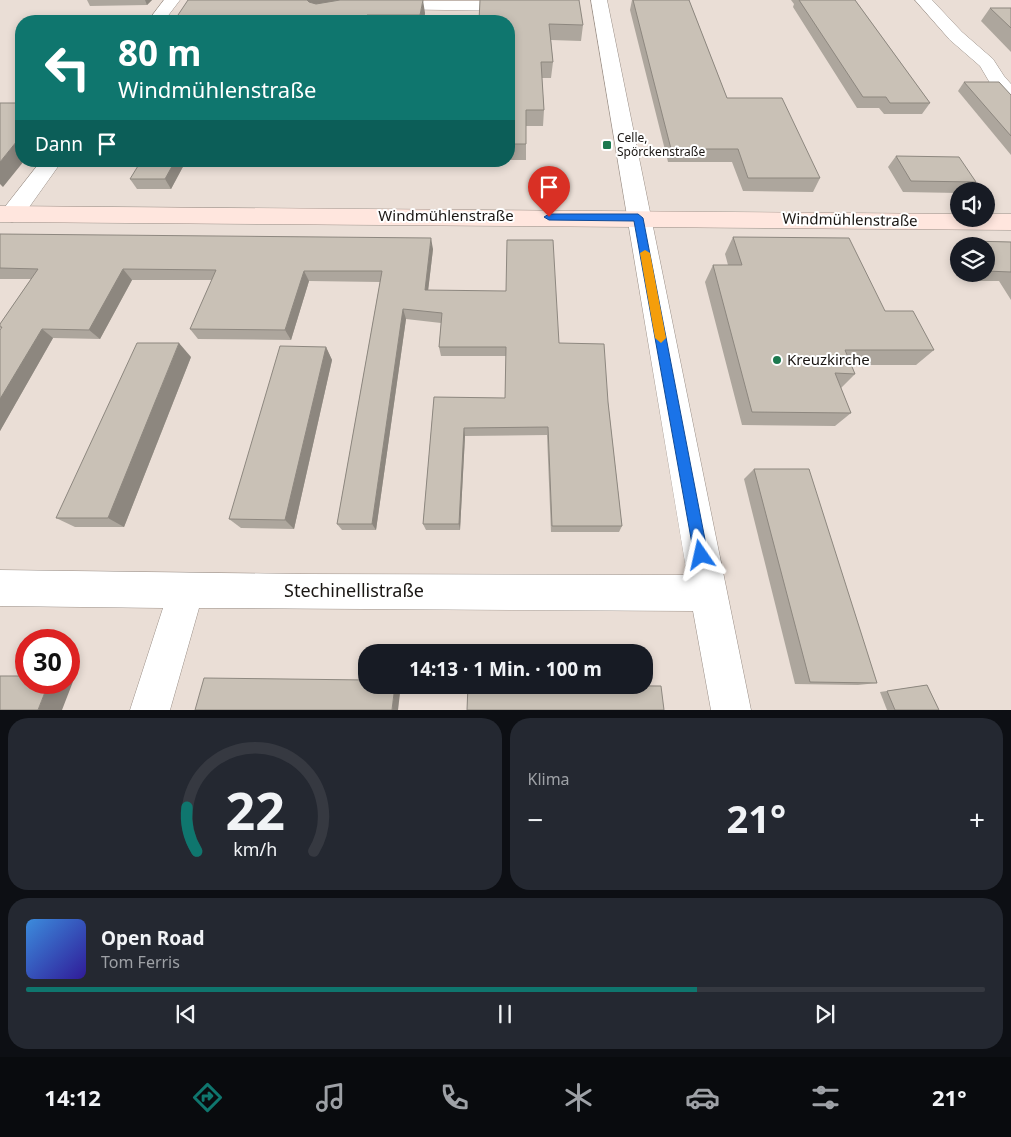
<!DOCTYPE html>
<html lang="de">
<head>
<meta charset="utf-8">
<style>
	:root { --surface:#171b24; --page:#242831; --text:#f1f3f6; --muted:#9ea1a6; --line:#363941; --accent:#0f766e }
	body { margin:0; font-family:"Noto Sans",sans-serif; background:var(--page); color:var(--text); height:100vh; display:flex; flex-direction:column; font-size:19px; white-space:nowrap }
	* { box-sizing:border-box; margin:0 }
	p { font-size:16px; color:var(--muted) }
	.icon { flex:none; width:28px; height:28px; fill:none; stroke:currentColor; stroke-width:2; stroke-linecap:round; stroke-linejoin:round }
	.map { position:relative; height:710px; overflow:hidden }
	.panel { display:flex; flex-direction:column; gap:8px; padding:8px; background:#0d0f14; flex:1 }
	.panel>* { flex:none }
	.banner { position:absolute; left:15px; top:15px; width:500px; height:152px; border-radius:20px; box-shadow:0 2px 8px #0003; background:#0f766e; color:#fff; overflow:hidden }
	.tools { position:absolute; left:950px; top:182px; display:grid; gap:10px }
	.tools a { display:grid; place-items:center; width:45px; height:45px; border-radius:50%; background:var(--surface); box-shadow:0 2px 8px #0003; font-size:25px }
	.speed { position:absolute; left:15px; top:629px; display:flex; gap:10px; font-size:25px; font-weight:700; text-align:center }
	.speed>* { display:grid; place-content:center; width:65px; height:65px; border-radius:50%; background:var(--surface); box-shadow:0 2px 8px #0003; line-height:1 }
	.speed .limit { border:8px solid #d22; background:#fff; color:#111 }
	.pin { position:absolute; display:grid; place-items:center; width:42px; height:42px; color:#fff; margin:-51px -21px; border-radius:50% 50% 50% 0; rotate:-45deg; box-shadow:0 0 5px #0007 }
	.pin .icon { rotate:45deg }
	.me { position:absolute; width:55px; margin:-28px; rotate:349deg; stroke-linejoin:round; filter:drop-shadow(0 0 4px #0008) }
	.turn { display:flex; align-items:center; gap:18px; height:105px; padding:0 20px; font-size:22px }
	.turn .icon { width:65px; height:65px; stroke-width:2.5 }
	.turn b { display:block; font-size:35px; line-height:42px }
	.then { display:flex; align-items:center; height:48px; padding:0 20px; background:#0003; gap:10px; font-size:19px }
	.big { font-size:38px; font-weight:700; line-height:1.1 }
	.panel .card { flex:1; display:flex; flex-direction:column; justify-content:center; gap:8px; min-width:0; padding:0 18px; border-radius:20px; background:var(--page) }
	.panel .dial { align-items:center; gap:0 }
	.dial svg { height:130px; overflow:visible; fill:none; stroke:var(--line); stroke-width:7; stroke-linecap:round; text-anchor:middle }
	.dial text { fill:var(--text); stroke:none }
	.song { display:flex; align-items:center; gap:15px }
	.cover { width:60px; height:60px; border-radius:8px; background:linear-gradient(135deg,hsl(210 70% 55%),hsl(250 70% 35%)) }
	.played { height:5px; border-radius:2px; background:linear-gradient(90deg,var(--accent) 70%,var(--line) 70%) }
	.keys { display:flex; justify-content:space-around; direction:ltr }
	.heat { display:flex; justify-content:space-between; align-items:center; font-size:28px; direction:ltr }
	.panel .tiles { flex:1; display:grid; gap:8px; grid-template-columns:1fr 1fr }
	.card:last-child { grid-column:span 2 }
	.trip { position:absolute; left:358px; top:644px; width:295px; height:50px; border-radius:20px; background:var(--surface); box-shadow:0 2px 8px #0003; font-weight:700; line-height:50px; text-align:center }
	.dock { display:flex; height:80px; justify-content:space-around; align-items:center; background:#090b0e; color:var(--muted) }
	.dock .icon { width:35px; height:35px }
	.dock .current { color:var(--accent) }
	.dock b { font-size:22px; color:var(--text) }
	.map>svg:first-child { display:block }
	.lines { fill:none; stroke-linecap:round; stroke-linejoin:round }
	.street-casing { stroke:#9a8f87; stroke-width:1 }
	.secondary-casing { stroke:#9a8f87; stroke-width:1 }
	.street { fill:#fff; fill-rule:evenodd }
	.secondary { fill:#ffe6de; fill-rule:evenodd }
	.wall { fill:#ada69d }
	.shaded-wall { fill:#8d877f }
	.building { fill:#c9c1b6; stroke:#8d877f }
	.route { fill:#1a73e8; stroke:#114b97 }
	.slow { fill:#f59e0b }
	.poi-dot { fill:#1c794f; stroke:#fff; stroke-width:2 }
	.labels { text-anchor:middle; stroke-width:4; stroke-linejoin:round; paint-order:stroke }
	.far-poi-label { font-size:12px; fill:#1a1613; stroke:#fff; text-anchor:start }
	.street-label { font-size:15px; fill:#1a1613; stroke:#fff }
	.poi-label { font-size:15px; fill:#1a1613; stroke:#fff; text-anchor:start }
	.near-street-label { font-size:18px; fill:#1a1613; stroke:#fff }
</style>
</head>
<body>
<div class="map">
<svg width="1011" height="710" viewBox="0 0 1011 710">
	<rect width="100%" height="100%" fill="#eaded6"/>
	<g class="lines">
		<defs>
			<g id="street">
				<polygon points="164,0 180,0 164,21 148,21"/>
				<polygon points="591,0 607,0 751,710 711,710 693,611 199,608 170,710 130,710 163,608 0,606 0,570 302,574 687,575"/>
				<polygon points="915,0 932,0 962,32 993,59 1004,76 1011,84 1011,101 1004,99 990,83 980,66 950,40"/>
				<polygon points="386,1 518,1 524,3 526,6 524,9 518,11 380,9 378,6 380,3"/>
				<polygon points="41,161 62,161 20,220 12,222 4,220 1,214 4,208"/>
			</g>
			<polygon id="secondary" points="0,206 959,214 959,219 986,219 986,214 1011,214 1011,230 0,222"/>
		</defs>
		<use href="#street" class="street-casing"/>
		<use href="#secondary" class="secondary-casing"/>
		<use href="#street" class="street"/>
		<use href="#secondary" class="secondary"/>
	</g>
	<g class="wall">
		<polygon points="87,0 152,0 147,5 90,6"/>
		<polygon points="632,0 689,0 727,98 820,178 813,192 743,191 732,162 668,162 630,10"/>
		<polygon points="791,0 855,0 930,103 922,114 884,114 879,108 857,108 793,7 794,4"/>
		<polygon points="990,8 1011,8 1011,52 981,21"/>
		<polygon points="425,13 424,21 174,21"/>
		<polygon points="509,21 583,25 581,41 551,40 553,62 551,78 542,78 544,110 543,126 526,126 526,160 509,160"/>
		<polygon points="964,82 1011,95 1011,155 958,91"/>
		<polygon points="896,156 976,182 969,191 959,191 959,193 903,192 888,167"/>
		<polygon points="186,161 171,189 137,189 130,179"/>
		<polygon points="0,234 433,249 428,290 559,343 608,402 622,526 619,532 551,532 547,435 465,436 460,530 426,530 423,524 434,397 505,398 506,356 441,356 439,347 441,323 406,319 376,530 342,530 337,524 380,282 309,281 291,340 198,339 190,329 212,280 132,280 100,339 53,338 0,431 0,330 1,329 0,324 31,279 0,279"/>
		<polygon points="733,237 885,311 934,350 916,365 851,365 855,374 841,388 851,413 835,426 742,425 705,282 713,265 728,265 725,254"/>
		<polygon points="968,241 1011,242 1011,300 999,281 976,281 971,274 986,274 986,246 963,246"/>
		<polygon points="326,347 332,360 294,529 241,528 229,519"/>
		<polygon points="191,357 124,527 75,527 56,518"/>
		<polygon points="754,469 877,683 858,685 795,684 744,479"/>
		<polygon points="927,685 939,710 887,710 880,692"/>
	</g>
	<g class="shaded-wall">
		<polygon points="145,0 152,0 147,5"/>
		<polygon points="307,0 354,0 314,8"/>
		<polygon points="423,0 425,13 424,21 421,21 420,15"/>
		<polygon points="21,136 21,161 24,161 3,187 0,184 0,162"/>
		<polygon points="175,161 186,161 171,189 165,179"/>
		<polygon points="431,238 433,249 427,300 425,290"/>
		<polygon points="123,269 132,280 100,339 89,330"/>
		<polygon points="304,271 309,281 291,340 285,330"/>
		<polygon points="403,309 406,319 376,530 372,524"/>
		<polygon points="42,329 53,338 0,431 0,399"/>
		<polygon points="179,343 191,357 124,527 108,518"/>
		<polygon points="326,347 332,360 294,529 285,520"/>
		<polygon points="464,428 465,436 460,530 459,524"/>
		<polygon points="69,679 74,679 62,710 38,710 49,682 69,682"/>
		<polygon points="395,685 401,685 398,710 392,710"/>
	</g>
	<g class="building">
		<polygon points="188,0 307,0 309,2 316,4 340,0 423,0 420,15 367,15 365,21 174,21"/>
		<polygon points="480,0 579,0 583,25 549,24 553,62 541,62 544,110 526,110 526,144 509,144 509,21 479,21"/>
		<polygon points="633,0 689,0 727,98 782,98 820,178 748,178 738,149 671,149"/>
		<polygon points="799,0 855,0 930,103 890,103 886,97 863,97"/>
		<polygon points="990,8 1011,8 1011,28"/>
		<polygon points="964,82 999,82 1011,95 1011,136"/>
		<polygon points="0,103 21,103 21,136 0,162"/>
		<polygon points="896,156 959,157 976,182 911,181"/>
		<polygon points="141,161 175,161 165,179 130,179"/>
		<polygon points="0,234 431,238 425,290 506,291 507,240 553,240 559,343 604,344 608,402 622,526 552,526 548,427 464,428 459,524 423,524 434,397 505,398 506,347 439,347 442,313 403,309 372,524 337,524 382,271 304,271 285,330 190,329 216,270 123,269 89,330 42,329 0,399 0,330 2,327 0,327 0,324 38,269 0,268"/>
		<polygon points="733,237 849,238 885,311 913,311 934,350 845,350 855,374 835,373 851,413 752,412 713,265 742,265"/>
		<polygon points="968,241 1011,242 1011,272 986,271 986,246 971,246"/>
		<polygon points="137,343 179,343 108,518 56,518"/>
		<polygon points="280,346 326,347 285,520 229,519"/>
		<polygon points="754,469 809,469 877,683 810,682"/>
		<polygon points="0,676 26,676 26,682 49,682 38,710 0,710"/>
		<polygon points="204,678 366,680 366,685 395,685 392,710 195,710"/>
		<polygon points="468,685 661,686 664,710 467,710"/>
		<polygon points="927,685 939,710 895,710 887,691"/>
	</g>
	<polygon class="route" points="549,214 638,214 643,218 708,555 706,560 701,562 696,560 694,555 634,221 549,220 544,217"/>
	<polygon class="slow" points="645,250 650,253 666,338 661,343 655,338 640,253"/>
	<g class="poi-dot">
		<rect x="602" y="140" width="10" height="10" rx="2.5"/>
		<circle cx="777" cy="360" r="5"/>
	</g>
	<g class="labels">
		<g class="far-poi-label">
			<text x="617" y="142">Celle,<tspan x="617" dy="14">Spörckenstraße</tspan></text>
		</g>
		<g class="street-label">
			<text x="446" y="221">Windmühlenstraße</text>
			<text transform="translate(850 220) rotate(1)" y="5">Windmühlenstraße</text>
		</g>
		<g class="poi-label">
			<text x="787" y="365">Kreuzkirche</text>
		</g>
		<g class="near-street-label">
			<text x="354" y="597">Stechinellistraße</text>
		</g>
	</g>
</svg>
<div class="tools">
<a><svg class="icon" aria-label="sound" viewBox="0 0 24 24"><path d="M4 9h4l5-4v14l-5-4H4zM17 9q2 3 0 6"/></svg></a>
<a><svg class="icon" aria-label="layers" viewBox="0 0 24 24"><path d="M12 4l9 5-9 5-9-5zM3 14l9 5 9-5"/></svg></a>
</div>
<div class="speed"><div class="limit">30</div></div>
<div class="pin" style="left:549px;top:217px;background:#d93025"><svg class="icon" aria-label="arrive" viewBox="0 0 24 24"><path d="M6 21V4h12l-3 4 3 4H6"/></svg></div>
<svg class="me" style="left:701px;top:555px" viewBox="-20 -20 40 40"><path d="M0-17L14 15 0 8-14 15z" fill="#1a73e8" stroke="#fff" stroke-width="4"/></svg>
<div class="trip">14:13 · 1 Min. · 100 m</div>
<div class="banner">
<div class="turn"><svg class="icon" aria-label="left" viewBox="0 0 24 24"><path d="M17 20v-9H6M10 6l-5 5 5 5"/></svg><div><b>80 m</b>Windmühlenstraße</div></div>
<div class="then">Dann<svg class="icon" aria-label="arrive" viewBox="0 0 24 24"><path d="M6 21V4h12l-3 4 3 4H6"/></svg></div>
</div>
</div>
<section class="panel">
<div class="tiles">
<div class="card dial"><svg viewBox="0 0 100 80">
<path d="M14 69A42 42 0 1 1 86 69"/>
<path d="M14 69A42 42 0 0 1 8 42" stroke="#0f766e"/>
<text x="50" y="56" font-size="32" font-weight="700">22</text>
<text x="50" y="72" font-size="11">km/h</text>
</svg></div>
<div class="card"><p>Klima</p>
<div class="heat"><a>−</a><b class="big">21°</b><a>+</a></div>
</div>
<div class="card">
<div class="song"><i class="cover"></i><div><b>Open Road</b><p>Tom Ferris</p></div></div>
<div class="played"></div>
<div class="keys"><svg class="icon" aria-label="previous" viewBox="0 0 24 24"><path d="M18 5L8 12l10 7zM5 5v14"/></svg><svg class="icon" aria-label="pause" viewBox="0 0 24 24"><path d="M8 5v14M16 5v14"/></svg><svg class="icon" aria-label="next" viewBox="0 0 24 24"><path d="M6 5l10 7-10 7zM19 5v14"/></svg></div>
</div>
</div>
</section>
<nav class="dock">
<b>14:12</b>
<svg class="icon current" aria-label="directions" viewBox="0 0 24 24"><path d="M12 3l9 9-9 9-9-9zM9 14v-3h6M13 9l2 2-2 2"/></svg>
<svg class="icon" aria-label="music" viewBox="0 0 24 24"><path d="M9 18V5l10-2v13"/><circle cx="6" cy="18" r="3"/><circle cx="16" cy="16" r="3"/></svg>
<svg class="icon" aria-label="phone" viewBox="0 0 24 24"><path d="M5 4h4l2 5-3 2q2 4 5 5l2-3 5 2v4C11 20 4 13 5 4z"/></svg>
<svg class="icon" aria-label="climate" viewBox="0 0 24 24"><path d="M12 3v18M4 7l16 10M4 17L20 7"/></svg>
<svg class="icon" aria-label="car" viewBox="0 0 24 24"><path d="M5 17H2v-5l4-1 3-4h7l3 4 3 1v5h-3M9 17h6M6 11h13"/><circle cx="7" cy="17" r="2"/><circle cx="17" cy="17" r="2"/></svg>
<svg class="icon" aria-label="filters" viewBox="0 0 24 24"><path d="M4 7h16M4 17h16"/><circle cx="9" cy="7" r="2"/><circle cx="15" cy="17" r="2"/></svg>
<b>21°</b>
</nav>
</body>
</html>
